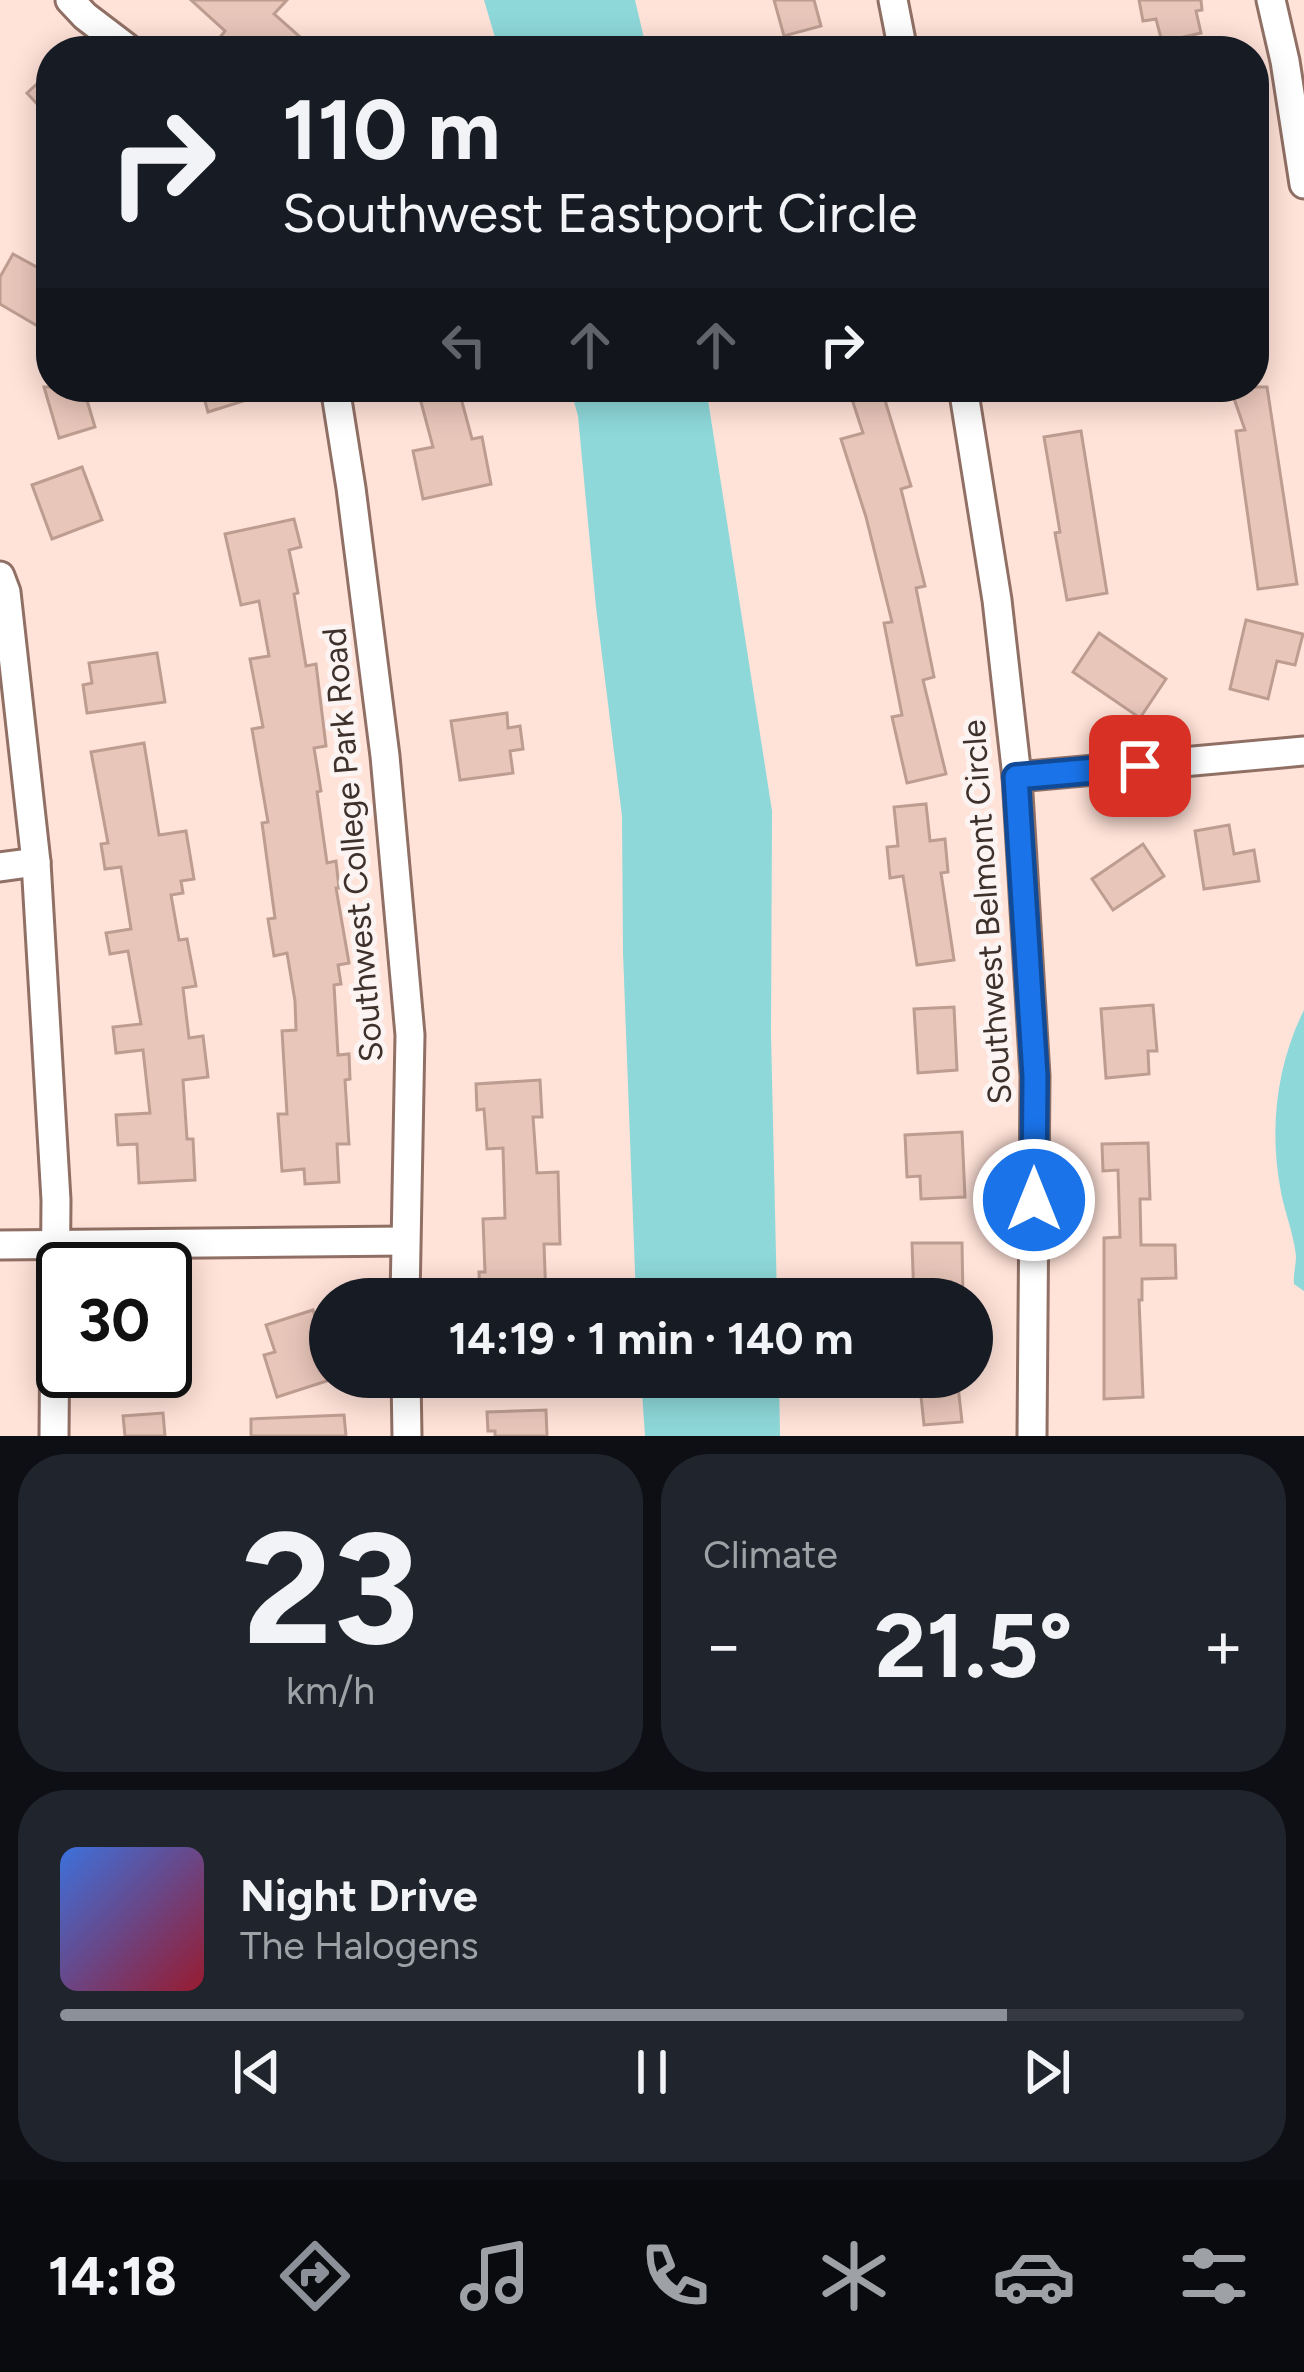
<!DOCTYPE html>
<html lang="en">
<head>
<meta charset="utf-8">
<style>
	:root { --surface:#171b24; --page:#20242c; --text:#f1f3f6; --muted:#9ea1a6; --line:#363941; --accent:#8c9099 }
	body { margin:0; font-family:Figtree,sans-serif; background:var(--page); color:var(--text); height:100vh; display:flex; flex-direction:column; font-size:45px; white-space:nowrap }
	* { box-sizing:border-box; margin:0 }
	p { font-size:39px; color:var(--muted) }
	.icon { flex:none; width:66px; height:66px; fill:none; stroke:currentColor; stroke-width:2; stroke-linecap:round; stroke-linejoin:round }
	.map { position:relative; height:1436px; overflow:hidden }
	.sheet { display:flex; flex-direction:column; gap:18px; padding:18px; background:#0d0f14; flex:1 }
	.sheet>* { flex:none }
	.banner { position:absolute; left:36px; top:36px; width:1233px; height:366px; border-radius:48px; box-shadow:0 6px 30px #0003; background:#171b24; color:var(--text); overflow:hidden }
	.speed { position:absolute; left:36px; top:1242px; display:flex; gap:24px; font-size:60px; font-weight:700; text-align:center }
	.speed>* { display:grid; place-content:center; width:156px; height:156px; border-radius:50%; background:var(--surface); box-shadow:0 6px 30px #0003; line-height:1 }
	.speed .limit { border:6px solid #111; border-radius:18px; background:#fff; color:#111 }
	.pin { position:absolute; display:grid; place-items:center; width:102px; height:102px; color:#fff; margin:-51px; border-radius:24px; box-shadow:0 6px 18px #0006 }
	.me { position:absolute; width:132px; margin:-66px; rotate:0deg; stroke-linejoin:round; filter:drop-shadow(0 0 9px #0008) }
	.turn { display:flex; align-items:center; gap:42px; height:252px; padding:0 48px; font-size:54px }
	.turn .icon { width:156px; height:156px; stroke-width:2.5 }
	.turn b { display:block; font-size:84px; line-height:102px }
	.lanes { display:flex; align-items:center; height:114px; padding:0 48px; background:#0003; justify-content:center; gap:60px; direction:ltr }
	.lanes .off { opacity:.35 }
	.big { font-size:90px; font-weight:700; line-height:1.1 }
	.sheet .tile { flex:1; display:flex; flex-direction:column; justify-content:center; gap:18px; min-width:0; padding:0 42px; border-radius:48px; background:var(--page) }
	.sheet .dial { align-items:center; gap:0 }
	.dial b { font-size:156px; line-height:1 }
	.song { display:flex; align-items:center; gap:36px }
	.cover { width:144px; height:144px; border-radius:18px; background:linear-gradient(135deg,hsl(220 70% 55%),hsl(350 70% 35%)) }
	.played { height:12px; border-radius:6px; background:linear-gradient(90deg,var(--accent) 80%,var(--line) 80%) }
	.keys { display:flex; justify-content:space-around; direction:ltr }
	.heat { display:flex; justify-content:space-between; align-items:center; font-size:66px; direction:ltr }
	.sheet .tiles { flex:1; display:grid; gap:18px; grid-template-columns:1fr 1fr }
	.tile:last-child { grid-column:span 2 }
	.trip { position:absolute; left:309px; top:1278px; width:684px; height:120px; border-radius:60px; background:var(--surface); box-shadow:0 6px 30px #0003; font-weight:700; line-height:120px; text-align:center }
	.tabs { display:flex; height:192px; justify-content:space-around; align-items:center; background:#090b0e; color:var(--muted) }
	.tabs .icon { width:84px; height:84px }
	.tabs .selected { color:var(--accent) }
	.tabs b { font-size:54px; color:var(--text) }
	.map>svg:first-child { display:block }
	.water { fill:#8ed8da }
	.building { fill:#e9c6ba; stroke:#be9d91; stroke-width:3 }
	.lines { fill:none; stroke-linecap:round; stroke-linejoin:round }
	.minor-casing { stroke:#907065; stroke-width:33 }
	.minor { stroke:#fff; stroke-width:27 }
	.route-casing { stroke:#114b97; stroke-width:30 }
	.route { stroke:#1a73e8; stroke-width:21 }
	.labels { text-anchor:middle; stroke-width:10; stroke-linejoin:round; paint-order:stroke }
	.street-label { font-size:33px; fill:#3e312c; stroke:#fcf4f2 }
</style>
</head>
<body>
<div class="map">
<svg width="1304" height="1436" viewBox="0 0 1304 1436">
	<rect width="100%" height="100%" fill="#ffe2d8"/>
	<g class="water">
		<polygon points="484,0 635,0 647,51 499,51"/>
		<polygon points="570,387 706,387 772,811 771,1034 777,1299 636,1299 623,952 622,816 596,607 578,416"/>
		<path d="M1304 1010V1291L1294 1284C1293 1274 1296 1266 1296 1256 1294 1235 1285 1213 1281 1192 1269 1131 1276 1066 1304 1010Z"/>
		<polygon points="641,1377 779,1377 780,1436 645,1436"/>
	</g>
	<g class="building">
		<polygon points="191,0 287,0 274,14 316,51 231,51 218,40 225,31"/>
		<polygon points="774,0 814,0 821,26 784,36"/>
		<polygon points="1139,0 1201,0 1202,10 1196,11 1201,33 1162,42 1156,19 1143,21"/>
		<polygon points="51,71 51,119 27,93"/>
		<polygon points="13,254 51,275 51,311 41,328 0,304 0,277"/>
		<polygon points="44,387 83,387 95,427 59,438"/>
		<polygon points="201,387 272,387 272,392 208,412"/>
		<polygon points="417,387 458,387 472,439 482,437 491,484 423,499 413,451 433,447"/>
		<polygon points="848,387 881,387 911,486 901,489 925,586 916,588 934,677 923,680 946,774 907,783 892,717 902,715 884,623 892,622 866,517 841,439 863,433"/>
		<polygon points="1230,387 1267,387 1297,584 1258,589 1236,431 1245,430"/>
		<polygon points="1081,431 1107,593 1067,600 1055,533 1060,532 1044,437"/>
		<polygon points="82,467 102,520 52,539 32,485"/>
		<polygon points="294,519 301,547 289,550 298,593 294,594 306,666 316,664 326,746 314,748 321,791 317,792 327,863 336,861 339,888 336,888 349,963 338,965 341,984 334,985 338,1055 349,1054 350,1079 345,1080 349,1144 337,1144 339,1182 305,1184 304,1169 282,1171 278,1114 287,1114 282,1031 296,1030 295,1001 287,953 274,956 268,919 275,918 262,823 268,822 252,729 263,727 250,659 269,656 259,601 241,605 225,534"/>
		<polygon points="1246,620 1303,634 1295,665 1277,661 1268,699 1230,689"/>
		<polygon points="1099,633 1166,679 1140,718 1073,672"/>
		<polygon points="157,653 165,702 87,713 83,685 92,683 89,663"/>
		<polygon points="507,713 508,728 520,726 523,749 510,751 513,773 460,780 451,721"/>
		<polygon points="144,743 159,835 186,831 194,879 181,881 183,893 171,895 179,940 187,939 196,986 183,988 189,1038 203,1036 208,1077 183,1080 187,1139 193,1139 195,1180 139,1183 137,1144 118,1145 116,1115 150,1113 143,1050 116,1053 113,1027 141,1024 128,951 110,954 106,933 131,929 121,867 105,869 101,844 108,843 91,752"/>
		<polygon points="926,804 930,841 945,839 948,872 941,873 954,960 917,965 903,876 890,878 887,847 898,846 894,807"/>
		<polygon points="1229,825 1234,854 1254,850 1259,881 1204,889 1195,831"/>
		<polygon points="1143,844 1164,876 1113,910 1092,879"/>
		<polygon points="1153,1005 1157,1051 1148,1051 1149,1074 1106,1078 1101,1009"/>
		<polygon points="954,1007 957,1070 918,1073 914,1009"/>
		<polygon points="540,1080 542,1117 533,1117 537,1173 558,1172 560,1244 544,1244 546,1299 480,1298 479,1272 485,1272 483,1219 505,1218 503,1148 487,1149 484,1109 477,1110 476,1084"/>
		<polygon points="962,1132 965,1197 921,1199 920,1176 907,1177 905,1135"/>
		<polygon points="1148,1143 1150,1199 1140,1199 1141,1245 1175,1245 1176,1278 1142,1279 1142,1300 1139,1300 1143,1397 1104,1399 1104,1238 1120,1237 1118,1170 1103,1171 1102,1144"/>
		<polygon points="912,1243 962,1243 963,1299 914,1299"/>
		<polygon points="313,1310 330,1361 330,1380 277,1397 264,1355 275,1352 266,1325"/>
		<polygon points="919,1377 957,1377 962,1422 924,1425"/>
		<polygon points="546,1410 547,1436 495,1436 495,1431 488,1431 487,1412"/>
		<polygon points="163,1413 165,1436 125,1436 123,1416"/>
		<polygon points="344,1415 346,1436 251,1436 251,1419"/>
	</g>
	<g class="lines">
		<defs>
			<g id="minor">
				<polyline points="70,0 85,16 131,51"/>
				<polyline points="893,0 903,51"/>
				<polyline points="1271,0 1285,61 1304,184"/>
				<polyline points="335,387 351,488 385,756 410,1035 405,1299"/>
				<polyline points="963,387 997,600 1017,777 1035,1076 1032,1436"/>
				<polyline points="0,576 6,592 36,862 56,1200 54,1436"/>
				<polyline points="1017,777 1304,751"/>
				<polyline points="0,867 36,862"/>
				<polyline points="0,1245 405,1241"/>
				<polyline points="406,1377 407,1436"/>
			</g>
		</defs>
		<use href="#minor" class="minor-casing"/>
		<use href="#minor" class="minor"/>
	</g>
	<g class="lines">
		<defs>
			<polyline id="route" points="1034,1200 1035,1076 1016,777 1140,766"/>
		</defs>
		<use href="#route" class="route-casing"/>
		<use href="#route" class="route"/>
	</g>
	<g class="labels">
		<g class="street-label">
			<text transform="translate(352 845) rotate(-95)" y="12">Southwest College Park Road</text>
			<text transform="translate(986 912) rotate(-94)" y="12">Southwest Belmont Circle</text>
		</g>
	</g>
</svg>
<div class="speed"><div class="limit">30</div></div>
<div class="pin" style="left:1140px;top:766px;background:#d93025"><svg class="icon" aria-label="arrive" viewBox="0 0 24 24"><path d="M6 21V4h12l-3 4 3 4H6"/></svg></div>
<svg class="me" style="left:1034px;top:1200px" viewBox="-20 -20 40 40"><circle r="17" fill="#1a73e8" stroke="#fff" stroke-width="3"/><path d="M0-11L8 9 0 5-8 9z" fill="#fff"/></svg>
<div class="trip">14:19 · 1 min · 140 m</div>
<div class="banner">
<div class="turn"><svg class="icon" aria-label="right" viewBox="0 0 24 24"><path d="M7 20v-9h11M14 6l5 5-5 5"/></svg><div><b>110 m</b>Southwest Eastport Circle</div></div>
<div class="lanes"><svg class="icon off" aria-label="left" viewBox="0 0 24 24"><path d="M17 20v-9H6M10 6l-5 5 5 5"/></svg><svg class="icon off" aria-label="ahead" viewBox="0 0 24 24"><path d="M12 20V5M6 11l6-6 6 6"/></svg><svg class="icon off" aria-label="ahead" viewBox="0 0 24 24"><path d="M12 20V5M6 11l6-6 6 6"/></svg><svg class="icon" aria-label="right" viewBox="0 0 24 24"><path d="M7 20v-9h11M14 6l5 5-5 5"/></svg></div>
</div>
</div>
<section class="sheet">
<div class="tiles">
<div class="tile dial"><b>23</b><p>km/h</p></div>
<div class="tile"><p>Climate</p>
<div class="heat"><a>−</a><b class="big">21.5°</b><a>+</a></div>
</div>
<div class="tile">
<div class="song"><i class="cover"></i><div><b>Night Drive</b><p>The Halogens</p></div></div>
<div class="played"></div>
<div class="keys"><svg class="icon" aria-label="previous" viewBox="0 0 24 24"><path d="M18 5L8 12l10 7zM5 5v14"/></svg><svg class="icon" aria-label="pause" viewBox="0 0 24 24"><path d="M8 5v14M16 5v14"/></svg><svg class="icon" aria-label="next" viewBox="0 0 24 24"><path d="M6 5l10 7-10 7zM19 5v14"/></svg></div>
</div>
</div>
</section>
<nav class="tabs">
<b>14:18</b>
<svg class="icon selected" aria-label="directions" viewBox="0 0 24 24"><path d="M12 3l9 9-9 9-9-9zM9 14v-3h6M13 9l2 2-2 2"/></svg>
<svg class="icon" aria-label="music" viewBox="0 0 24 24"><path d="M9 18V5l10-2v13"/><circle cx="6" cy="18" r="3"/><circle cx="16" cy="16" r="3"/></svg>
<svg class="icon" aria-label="phone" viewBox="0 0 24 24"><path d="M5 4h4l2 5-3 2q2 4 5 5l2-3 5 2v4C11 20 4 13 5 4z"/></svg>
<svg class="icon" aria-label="climate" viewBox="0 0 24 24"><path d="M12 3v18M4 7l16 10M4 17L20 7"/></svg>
<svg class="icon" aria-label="car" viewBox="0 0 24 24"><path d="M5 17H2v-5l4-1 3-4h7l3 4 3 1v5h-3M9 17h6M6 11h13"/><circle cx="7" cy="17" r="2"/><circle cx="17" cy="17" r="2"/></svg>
<svg class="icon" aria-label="filters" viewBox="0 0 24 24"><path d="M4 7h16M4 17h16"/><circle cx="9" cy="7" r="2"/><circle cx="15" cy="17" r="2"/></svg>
</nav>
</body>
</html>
